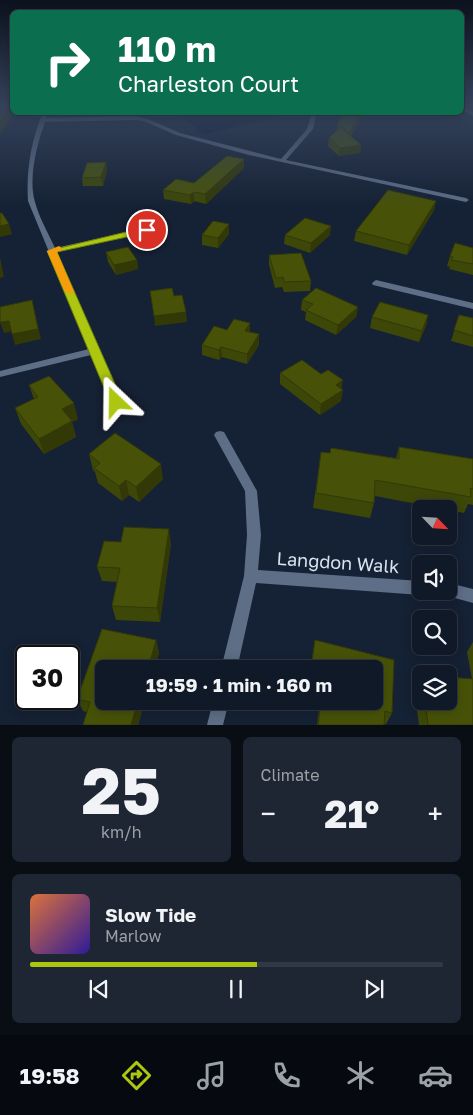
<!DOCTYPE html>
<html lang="en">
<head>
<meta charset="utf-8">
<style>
	:root { --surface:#101927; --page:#1e2633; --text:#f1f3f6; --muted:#9ca0a7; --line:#303844; --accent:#adc610 }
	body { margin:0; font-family:"Golos Text",sans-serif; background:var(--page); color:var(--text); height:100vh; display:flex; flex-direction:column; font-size:19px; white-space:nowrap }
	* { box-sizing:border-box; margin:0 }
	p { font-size:16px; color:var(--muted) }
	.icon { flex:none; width:28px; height:28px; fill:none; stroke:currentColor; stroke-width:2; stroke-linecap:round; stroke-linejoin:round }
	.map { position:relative; height:725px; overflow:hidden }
	.panel { display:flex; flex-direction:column; gap:12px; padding:12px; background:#090e15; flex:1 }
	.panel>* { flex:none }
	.top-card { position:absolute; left:10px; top:10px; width:454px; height:105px; border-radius:8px; box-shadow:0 2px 12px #0003,0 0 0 1px var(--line); background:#0b6e4f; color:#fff; overflow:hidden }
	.needle { width:32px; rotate:115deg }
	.fabs { position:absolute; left:412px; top:500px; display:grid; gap:10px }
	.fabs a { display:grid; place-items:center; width:45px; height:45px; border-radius:8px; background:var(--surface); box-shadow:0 2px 12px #0003,0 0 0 1px var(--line); font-size:25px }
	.speed { position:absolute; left:15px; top:645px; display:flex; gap:10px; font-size:25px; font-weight:700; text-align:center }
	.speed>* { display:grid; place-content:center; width:65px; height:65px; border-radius:50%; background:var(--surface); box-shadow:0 2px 12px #0003,0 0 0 1px var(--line); line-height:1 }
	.speed .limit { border:2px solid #111; border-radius:8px; background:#fff; color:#111 }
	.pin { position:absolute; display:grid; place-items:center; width:42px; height:42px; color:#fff; margin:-21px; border:2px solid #fff; border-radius:50%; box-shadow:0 1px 5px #0007 }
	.me { position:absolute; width:55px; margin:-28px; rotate:337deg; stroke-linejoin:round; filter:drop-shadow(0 0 4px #0008) }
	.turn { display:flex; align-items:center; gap:18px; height:105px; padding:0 25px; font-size:22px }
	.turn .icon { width:65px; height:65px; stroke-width:2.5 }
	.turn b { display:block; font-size:35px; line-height:42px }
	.big { font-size:38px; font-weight:700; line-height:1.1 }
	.panel .card { flex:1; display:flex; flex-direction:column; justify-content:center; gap:8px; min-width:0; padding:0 18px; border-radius:8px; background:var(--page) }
	.panel .dial { align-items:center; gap:0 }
	.dial b { font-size:65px; line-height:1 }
	.song { display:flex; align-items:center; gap:15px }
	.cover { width:60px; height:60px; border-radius:8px; background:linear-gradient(135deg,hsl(20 70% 55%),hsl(250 70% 35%)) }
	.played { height:5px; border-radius:2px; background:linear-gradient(90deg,var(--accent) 55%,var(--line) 55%) }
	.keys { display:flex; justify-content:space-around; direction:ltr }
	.heat { display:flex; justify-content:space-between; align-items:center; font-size:28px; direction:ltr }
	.panel .tiles { flex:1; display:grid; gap:12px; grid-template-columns:1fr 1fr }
	.card:last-child { grid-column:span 2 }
	.trip { position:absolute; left:95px; top:660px; width:288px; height:50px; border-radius:8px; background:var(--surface); box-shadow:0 2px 12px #0003,0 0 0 1px var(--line); font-weight:700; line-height:50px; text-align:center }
	.tabs { display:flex; height:80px; justify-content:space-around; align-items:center; background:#060a10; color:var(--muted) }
	.tabs .icon { width:35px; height:35px }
	.tabs .on { color:var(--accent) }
	.tabs b { font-size:22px; color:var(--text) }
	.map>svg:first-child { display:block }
	.water { fill:#000e31 }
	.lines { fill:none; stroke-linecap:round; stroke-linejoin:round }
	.minor { fill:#5e6e86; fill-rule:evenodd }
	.tertiary { fill:#5e6e86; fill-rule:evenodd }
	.wall { fill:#3d4707 }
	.shaded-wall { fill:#323906 }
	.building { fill:#475208; stroke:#323906 }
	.route { fill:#adc610; stroke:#70810a }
	.slow { fill:#f59e0b }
	.labels { text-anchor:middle; stroke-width:5; stroke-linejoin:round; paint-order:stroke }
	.near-street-label { font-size:18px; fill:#dae3f0; stroke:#152134 }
</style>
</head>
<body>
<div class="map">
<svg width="473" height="725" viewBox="0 0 473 725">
	<rect width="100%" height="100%" fill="#152134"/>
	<polygon class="water" points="180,113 284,113 273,118 206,134 199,132"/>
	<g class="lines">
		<g class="minor">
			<path d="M43 112 48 113 46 118 136 116 150 120 180 133 281 159 307 129 312 112H317L313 129 286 160 466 198 469 200 466 202 249 155 176 135 146 122 136 120 45 122C37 144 28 179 35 202 39 217 48 233 55 248L147 228 151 230 147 232 57 252 121 402 120 405H112L111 402 91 355 0 377V371L89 349 28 201C26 170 31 141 43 112Z"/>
			<polygon points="376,280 473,303 473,309 373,285 372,283"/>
			<polygon points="220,431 224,432 257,491 261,535 258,570 421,581 421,591 427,591 426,593 421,595 256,583 237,669 221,669 244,576 247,535 245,491 214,435 216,432"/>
			<polygon points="449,583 473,589 473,603 444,595 442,591 449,591"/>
			<polygon points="213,701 229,701 223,725 207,725"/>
		</g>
		<polygon class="tertiary" points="461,106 473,112 473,116 461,109"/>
	</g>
	<g class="wall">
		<polygon points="344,112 363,112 363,115 351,136 361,145 360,153 339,156 328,146 329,138 338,130 337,129 338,122"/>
		<polygon points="106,162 107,171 103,186 83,186 82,178"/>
		<polygon points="244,168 206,204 194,201 191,204 164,199 163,190 194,183"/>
		<polygon points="436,201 434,210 407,255 354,241 356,231"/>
		<polygon points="229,234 218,248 202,245 202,235"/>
		<polygon points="285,235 330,235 310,253 284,244"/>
		<polygon points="473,248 473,275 449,269 450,267 447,266 450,256"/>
		<polygon points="106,252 137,260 138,269 116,275 108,262"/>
		<polygon points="269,255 311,281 310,291 284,292 282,287 275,288 269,265"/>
		<polygon points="302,300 358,307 356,317 336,335 305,320 306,312 301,310"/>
		<polygon points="428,315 426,326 419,342 370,328 372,317"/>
		<polygon points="459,315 473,318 473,347 451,341"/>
		<polygon points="227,330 250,332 259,334 259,345 247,364 222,357 219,360 202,355 202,345"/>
		<polygon points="280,373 341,389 341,401 320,415 280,384"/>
		<polygon points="29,385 78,419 72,422 76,437 44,454 21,424 15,408 34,399"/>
		<polygon points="399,447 473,459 473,505 468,504 464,513 449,510 449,509 443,509 375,496 374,503 370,518 313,508 321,452 330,453 396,458"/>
		<polygon points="89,454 163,479 139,502 129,495 122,501 98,483 95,472 93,470"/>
		<polygon points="171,544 160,622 116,620 112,606 117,582 102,581 97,567"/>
		<polygon points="102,629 156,640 159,653 154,669 104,669 104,701 145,701 138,725 83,725 87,712 83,711 77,699"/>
		<polygon points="315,640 394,660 392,713 386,724 384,724 384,725 317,725 320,701 374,701 374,669 310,669"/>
		<polygon points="473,642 473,725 419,725 414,687 421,674 421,701 449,701 472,679 467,652"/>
	</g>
	<g class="shaded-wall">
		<polygon points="12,106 12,112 15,112 0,134 0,123"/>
		<polygon points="361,112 363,112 363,115 348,140 349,133"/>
		<polygon points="361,145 360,153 339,156 340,148"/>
		<polygon points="244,159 244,168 206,204 205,194"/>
		<polygon points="106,162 107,171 103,186 101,177"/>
		<polygon points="194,192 194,201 191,204 190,195"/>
		<polygon points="436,201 434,210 407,255 409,245"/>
		<polygon points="9,224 12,234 0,237 0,226"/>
		<polygon points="229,224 229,234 218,248 218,238"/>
		<polygon points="331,226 330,235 310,253 311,243"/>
		<polygon points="0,257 4,277 0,278"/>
		<polygon points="137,260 138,269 116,275 114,265"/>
		<polygon points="32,300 41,339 15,345 12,334"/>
		<polygon points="358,307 356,317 336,335 338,325"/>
		<polygon points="186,312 187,322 155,326 154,316"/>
		<polygon points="428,315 426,326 419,342 422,331"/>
		<polygon points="9,321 13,331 4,333 0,322"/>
		<polygon points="250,323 250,334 245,331"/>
		<polygon points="259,334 259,345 247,364 247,354"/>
		<polygon points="221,347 222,357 219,360 219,350"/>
		<polygon points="343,380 341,391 336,385"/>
		<polygon points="343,390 341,401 320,415 321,404"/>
		<polygon points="74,403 78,419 72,422 76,437 44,454 39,439 62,409"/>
		<polygon points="161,464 163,479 139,502 136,487"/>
		<polygon points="126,480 129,495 122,501 119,486"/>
		<polygon points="169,529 171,544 160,622 157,608"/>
		<polygon points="156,640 159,653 154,669 148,669"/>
		<polygon points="138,701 145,701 138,725 131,725"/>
	</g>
	<g class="building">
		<polygon points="0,106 12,106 0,123"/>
		<polygon points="344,112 361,112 349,133 338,122"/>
		<polygon points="340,127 361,145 340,148 329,138"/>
		<polygon points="227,156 244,159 205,194 194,192 190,195 163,190 176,179 194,183"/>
		<polygon points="106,162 101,177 82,178 87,163"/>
		<polygon points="388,190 436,201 409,245 356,231"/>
		<polygon points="0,213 2,213 9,224 0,226"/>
		<polygon points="305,218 331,226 311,243 285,235"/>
		<polygon points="213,221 229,224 218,238 202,235"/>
		<polygon points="455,243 473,248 473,264 451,260 453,257 450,256"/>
		<polygon points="128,247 137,260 114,265 106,252"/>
		<polygon points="301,253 311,281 284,282 283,277 276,278 269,255"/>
		<polygon points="172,288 174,296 182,295 186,312 154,316 150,291"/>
		<polygon points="316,288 358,307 338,325 306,310 313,304 302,300"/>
		<polygon points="32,300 38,329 12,334 9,321 0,322 0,307"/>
		<polygon points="380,302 428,315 422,331 372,317"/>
		<polygon points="459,315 473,318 473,336 454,330"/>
		<polygon points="234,319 250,323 245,331 259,334 247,354 221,347 219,350 202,345 214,326 227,330"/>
		<polygon points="302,360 321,374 328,370 343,380 336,385 343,390 321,404 280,373"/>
		<polygon points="49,376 74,403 62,409 72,421 39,439 15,408 38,397 29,385"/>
		<polygon points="115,433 161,464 136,487 126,480 119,486 94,468 100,463 89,454"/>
		<polygon points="399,447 473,459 473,489 470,488 471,497 375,480 374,503 316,493 321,452 330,453 331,448 399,459"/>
		<polygon points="124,527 169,529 157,608 112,606 120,568 97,567 104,541 121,542"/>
		<polygon points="102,629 156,640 148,669 104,669 104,701 138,701 131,725 83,725 90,702 77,699"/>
		<polygon points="315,640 394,660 392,713 385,711 384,725 318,725 321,701 374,701 374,669 311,669"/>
		<polygon points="449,677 473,679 473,725 428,725 425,701 449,701"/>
	</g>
	<linearGradient id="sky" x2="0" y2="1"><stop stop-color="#0c121d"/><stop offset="0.51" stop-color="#35435c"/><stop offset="1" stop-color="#35435c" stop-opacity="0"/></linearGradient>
	<rect width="473" height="207" fill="url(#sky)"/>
	<polygon class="route" points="147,227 150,228 150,232 57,252 123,402 116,407 110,402 47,251"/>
	<polygon class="slow" points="59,246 63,249 57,252 74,292 73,294 65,292 47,251"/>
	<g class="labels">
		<g class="near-street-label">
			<text transform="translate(338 563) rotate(4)" y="6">Langdon Walk</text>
		</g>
	</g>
</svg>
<div class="fabs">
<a><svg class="needle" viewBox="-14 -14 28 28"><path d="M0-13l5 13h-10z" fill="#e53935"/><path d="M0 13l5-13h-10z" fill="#9ca0a7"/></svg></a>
<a><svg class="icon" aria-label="sound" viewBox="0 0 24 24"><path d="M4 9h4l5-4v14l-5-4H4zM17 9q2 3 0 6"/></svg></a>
<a><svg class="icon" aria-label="search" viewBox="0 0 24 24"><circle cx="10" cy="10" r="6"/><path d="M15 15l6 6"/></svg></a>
<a><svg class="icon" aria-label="layers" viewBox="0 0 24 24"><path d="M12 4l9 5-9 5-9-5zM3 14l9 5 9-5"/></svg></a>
</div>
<div class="speed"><div class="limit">30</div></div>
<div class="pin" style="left:147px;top:230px;background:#d93025"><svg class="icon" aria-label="arrive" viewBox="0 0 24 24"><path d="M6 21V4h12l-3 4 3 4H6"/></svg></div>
<svg class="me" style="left:116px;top:402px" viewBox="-20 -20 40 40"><path d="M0-17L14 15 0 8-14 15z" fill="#adc610" stroke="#fff" stroke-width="4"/></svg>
<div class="trip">19:59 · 1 min · 160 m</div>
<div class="top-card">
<div class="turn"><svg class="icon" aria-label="right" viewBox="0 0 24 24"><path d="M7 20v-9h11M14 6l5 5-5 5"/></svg><div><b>110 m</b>Charleston Court</div></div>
</div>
</div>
<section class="panel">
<div class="tiles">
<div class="card dial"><b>25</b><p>km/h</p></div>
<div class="card"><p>Climate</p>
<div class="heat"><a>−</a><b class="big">21°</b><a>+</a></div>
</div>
<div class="card">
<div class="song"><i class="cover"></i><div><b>Slow Tide</b><p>Marlow</p></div></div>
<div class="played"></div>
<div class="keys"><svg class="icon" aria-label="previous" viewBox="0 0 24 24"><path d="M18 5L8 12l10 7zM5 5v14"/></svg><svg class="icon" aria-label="pause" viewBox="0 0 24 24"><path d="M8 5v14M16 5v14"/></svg><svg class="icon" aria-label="next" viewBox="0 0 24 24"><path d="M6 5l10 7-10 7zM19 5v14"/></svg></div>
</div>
</div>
</section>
<nav class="tabs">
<b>19:58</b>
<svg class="icon on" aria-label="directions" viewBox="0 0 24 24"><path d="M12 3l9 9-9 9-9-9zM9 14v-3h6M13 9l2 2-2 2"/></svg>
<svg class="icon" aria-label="music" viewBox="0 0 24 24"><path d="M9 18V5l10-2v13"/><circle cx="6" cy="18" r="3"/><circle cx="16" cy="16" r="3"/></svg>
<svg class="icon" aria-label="phone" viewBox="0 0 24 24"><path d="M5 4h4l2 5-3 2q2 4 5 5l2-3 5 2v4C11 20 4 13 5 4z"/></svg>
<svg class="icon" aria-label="climate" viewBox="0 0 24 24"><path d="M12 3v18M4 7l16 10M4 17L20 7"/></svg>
<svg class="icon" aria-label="car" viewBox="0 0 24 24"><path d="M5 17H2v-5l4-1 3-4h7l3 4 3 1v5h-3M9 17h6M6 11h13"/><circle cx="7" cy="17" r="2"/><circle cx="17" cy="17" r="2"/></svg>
</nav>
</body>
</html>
